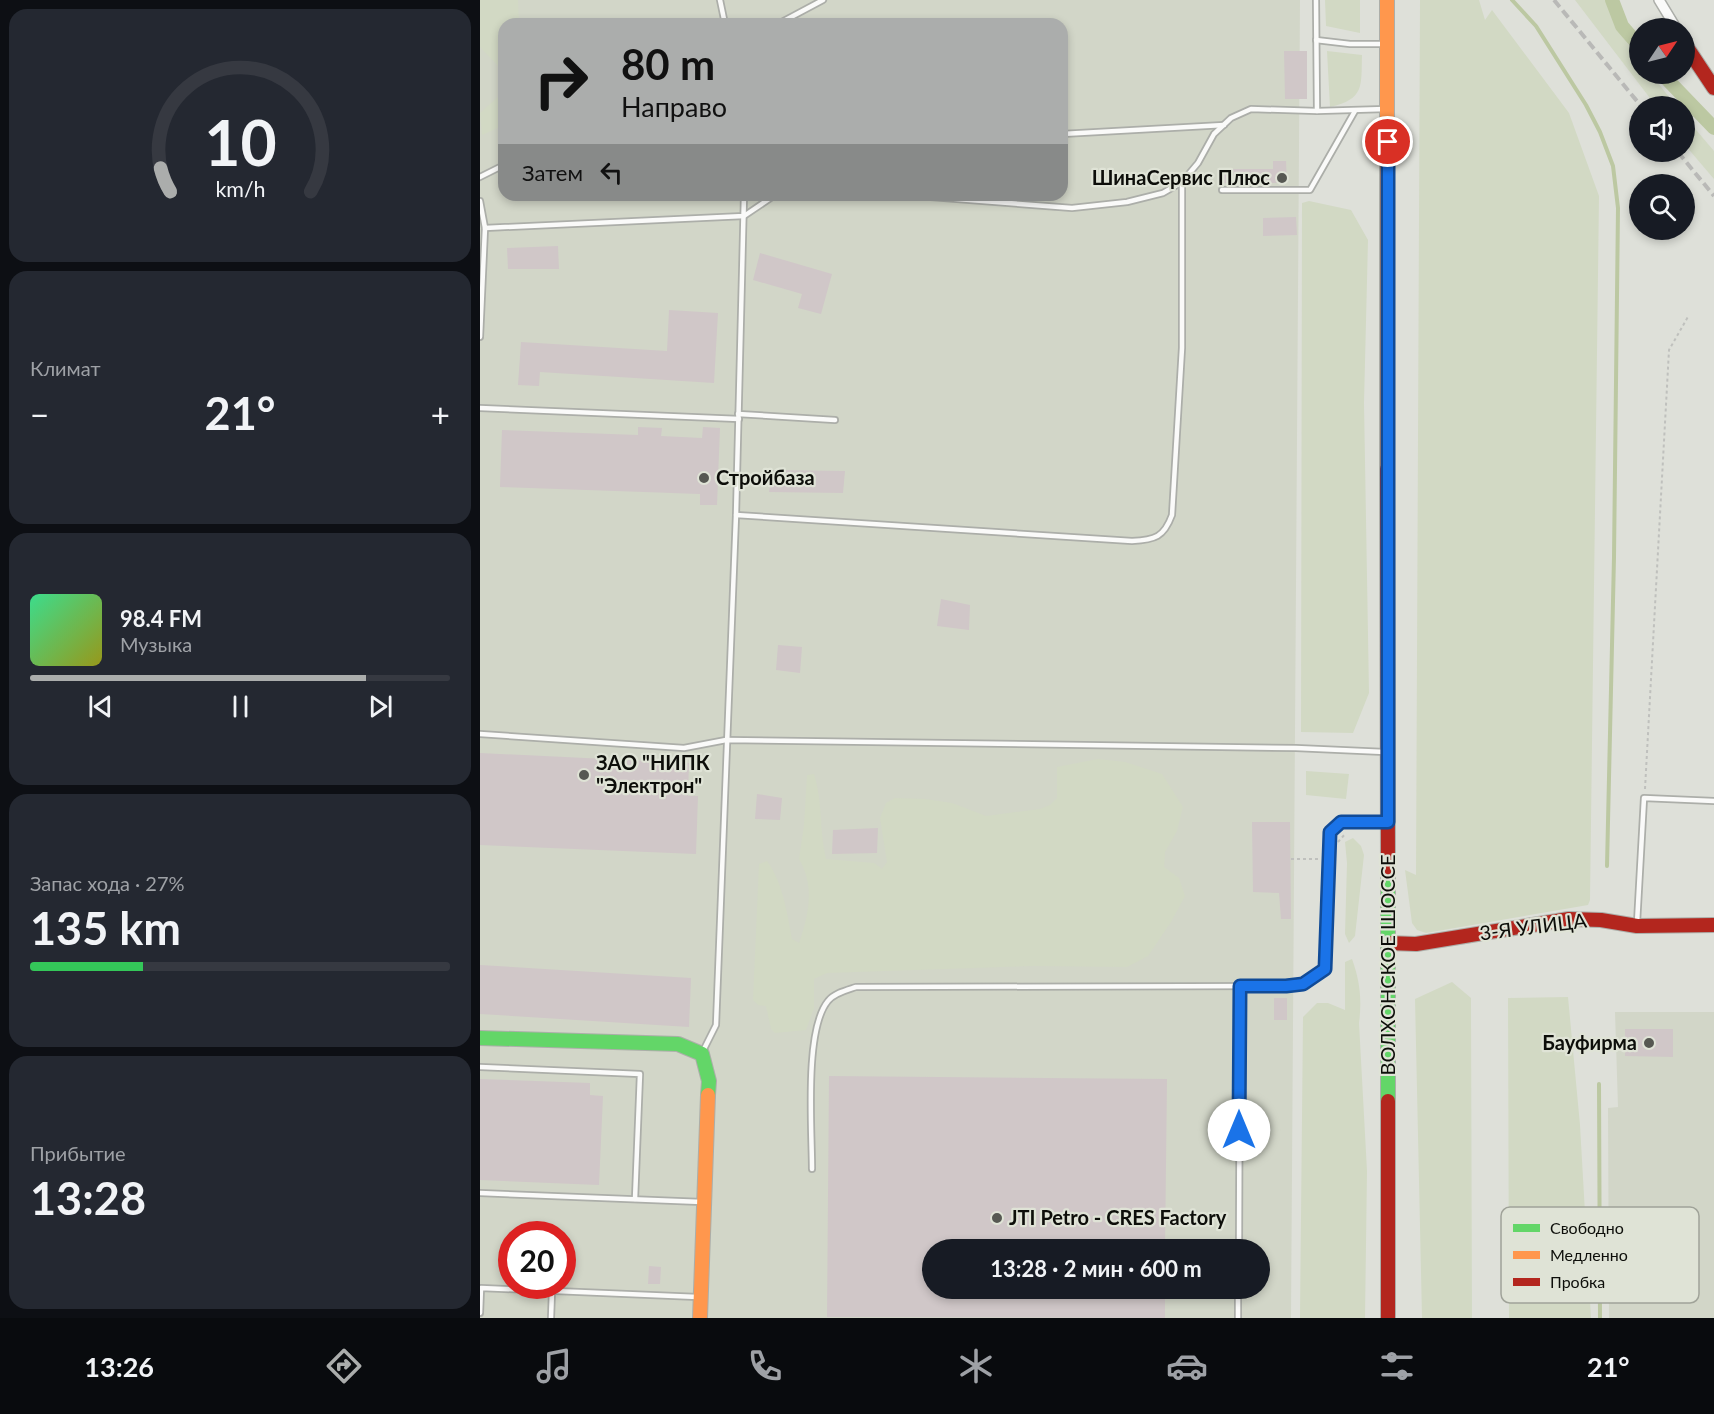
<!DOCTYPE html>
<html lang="ru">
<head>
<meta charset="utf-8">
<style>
	:root { --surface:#171b24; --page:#242831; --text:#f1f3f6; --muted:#9ea1a6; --line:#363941; --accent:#abadac }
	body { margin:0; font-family:Lato,sans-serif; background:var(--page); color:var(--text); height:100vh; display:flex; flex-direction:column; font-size:22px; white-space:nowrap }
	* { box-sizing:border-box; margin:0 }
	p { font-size:20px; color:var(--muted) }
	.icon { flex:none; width:33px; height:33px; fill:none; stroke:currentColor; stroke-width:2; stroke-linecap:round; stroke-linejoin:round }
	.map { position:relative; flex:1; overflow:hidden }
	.sheet { display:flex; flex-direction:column; gap:9px; padding:9px; background:#0d0f14; width:480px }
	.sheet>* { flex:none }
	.banner { position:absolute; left:18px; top:18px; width:570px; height:183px; border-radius:18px; box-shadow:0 3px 9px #0003; background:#abadac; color:#111; overflow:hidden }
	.needle { width:39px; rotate:55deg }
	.buttons { position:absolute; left:1149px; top:18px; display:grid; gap:12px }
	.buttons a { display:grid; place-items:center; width:66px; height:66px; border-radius:50%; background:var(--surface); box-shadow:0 3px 9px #0003; font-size:30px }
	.speed { position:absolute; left:18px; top:1221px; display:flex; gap:12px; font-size:30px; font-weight:700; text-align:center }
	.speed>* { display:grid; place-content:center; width:78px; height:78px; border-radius:50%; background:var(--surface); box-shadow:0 3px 9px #0003; line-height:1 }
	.speed .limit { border:9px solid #d22; background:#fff; color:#111 }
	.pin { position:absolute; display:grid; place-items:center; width:51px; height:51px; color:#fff; margin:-26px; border:3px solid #fff; border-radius:50%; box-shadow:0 2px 6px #0007 }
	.me { position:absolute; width:66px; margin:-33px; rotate:0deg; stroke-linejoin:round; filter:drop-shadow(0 0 4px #0008) }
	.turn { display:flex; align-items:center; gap:21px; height:126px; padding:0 24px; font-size:27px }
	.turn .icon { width:78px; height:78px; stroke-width:2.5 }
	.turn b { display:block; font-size:42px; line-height:51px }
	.then { display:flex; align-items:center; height:57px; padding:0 24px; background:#0003; gap:12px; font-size:22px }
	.big { font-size:45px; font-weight:700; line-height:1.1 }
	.sheet .card { flex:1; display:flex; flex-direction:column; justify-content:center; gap:9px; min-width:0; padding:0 21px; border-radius:18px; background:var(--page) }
	.sheet .dial { align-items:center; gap:0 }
	.dial svg { height:156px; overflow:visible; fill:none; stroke:var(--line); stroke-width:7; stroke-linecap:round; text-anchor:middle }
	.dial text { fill:var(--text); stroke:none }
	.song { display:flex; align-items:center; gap:18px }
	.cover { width:72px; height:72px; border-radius:9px; background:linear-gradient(135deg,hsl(150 70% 55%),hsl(60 70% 35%)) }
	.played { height:6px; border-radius:3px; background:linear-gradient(90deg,var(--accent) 80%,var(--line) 80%) }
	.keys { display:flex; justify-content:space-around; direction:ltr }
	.heat { display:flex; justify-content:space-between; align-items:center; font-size:33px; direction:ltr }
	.charge { height:9px; border-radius:4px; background:linear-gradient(90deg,#34c759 27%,var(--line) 0) }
	.trip { position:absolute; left:442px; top:1239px; width:348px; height:60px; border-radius:30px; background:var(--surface); box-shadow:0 3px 9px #0003; font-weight:700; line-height:60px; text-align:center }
	.tab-bar { display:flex; height:96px; justify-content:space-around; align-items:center; background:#090b0e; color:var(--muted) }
	.tab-bar .icon { width:42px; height:42px }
	.tab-bar .active { color:var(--accent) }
	.tab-bar b { font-size:27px; color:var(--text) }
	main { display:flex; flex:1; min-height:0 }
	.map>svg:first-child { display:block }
	.built { fill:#d2d6c8; fill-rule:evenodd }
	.green { fill:#d2d9c4 }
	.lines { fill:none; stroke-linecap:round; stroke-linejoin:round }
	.stream { stroke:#bcc8a2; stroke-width:4 }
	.canal { stroke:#bcc8a2; stroke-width:14 }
	.building { fill:#d0c7c8 }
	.lane-casing { stroke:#acaea9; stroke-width:8 }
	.street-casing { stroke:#acaea9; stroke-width:12 }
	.fast-casing { stroke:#acaea9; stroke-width:16 }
	.slow-casing { stroke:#acaea9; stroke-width:16 }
	.jam-casing { stroke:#acaea9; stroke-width:16 }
	.path { stroke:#bfc0bd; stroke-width:2; stroke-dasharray:3 3; stroke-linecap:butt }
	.lane { stroke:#fafaf9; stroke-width:4.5 }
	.street { stroke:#fafaf9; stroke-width:9 }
	.fast { stroke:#63d668; stroke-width:14 }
	.slow { stroke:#ff974d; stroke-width:14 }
	.jam { stroke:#b3261e; stroke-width:14 }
	.rail { stroke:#b9b9b7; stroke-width:4; stroke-dasharray:9 4.5; stroke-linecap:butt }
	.route-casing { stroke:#114b97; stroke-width:15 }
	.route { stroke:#1a73e8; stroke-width:10 }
	.poi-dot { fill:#565852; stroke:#dfe3d6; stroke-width:2 }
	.labels { text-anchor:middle; stroke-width:4.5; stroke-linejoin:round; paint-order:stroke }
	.poi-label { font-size:20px; font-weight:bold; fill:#0d0e0a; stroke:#dfe3d6; text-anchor:start }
	.street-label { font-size:20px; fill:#0d0e0a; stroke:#dfe3d6 }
	.key { fill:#dfe3d6; stroke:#a0a399; stroke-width:1.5 }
	.key-label { font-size:16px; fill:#0d0e0a }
</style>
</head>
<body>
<main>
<section class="sheet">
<div class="card dial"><svg viewBox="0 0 100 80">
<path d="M14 69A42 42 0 1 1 86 69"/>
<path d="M14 69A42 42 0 0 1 9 57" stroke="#abadac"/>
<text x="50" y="56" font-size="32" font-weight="700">10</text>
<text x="50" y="72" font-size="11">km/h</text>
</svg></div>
<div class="card"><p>Климат</p>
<div class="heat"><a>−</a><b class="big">21°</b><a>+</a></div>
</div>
<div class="card">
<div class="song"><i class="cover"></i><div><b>98.4 FM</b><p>Музыка</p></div></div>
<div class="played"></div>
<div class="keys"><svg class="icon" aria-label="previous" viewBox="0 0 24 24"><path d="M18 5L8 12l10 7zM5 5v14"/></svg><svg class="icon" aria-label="pause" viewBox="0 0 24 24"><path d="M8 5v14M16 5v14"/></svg><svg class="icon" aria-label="next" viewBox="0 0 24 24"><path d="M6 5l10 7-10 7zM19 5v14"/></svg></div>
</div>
<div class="card"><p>Запас хода · 27%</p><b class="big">135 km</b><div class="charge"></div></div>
<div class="card"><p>Прибытие</p><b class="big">13:28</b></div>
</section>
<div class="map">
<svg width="1234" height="1318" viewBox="0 0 1234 1318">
	<rect width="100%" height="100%" fill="#dee0d9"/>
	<g class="built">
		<path d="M0 0H820L811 1318H0ZM24 24H582V195H24ZM32 1234H82V1286H32ZM453 1250H780V1288H453Z"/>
		<polygon points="1135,1012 1234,1012 1234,1318 1129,1318 1128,1108 1138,1107"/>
	</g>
	<g class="green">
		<polygon points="0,0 38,0 39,24 24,24 24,72 0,47"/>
		<polygon points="845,0 880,0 880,33 846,26"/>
		<polygon points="940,0 999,0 1005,20 1012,10 1089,113 1119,196 1110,900 1108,905 946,933 937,930 932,923 925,870 936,875"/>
		<polygon points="1095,0 1126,0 1139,32 1159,59 1160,74 1171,74 1196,106 1176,106"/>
		<path d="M847 51 882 55C881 86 885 99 850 107Z"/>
		<polygon points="24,85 24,125 2,135 0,113 19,96"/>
		<polygon points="1205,117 1234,151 1234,179 1205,145"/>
		<polygon points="829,201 871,210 888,240 884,403 889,693 873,733 821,732 822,203"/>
		<path d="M618 759 645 762 682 774 703 807 697 831 685 852 684 867 699 878 705 896 691 922 668 956 647 967 553 966 347 973 334 979V1008L326 1030 295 1033 291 1029 286 1006 278 1005 273 1000 279 864 287 861C303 883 307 913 312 939L319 943C329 914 335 886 319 859L324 825 327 775 334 774C343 802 339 831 346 859L394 863 402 869 407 862 400 818 406 803 415 798 445 799 472 803 506 816 560 809 570 805 577 798V767Z"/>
		<polygon points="826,771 869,774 866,799 826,795"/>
		<polygon points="873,838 881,846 884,855 875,936 869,943 865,934 867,863 865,842"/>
		<path d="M872 959C880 981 882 1000 879 1023L887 1171 885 1318H820L823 1017 837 1003H848L865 1010V962Z"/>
		<polygon points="972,982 991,998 992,1318 942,1318 935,999"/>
		<polygon points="1088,997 1100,1125 1111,1318 1029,1318 1028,998"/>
	</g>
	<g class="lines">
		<g class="stream">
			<polyline points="1032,0 1056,26 1106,105 1120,132 1133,166 1138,208 1134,557 1127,866"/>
			<polyline points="1119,1084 1120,1318"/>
		</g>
		<g class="canal">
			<polyline points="1132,0 1142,26 1160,47"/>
			<polyline points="1182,74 1234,128"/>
		</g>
	</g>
	<g class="building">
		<polygon points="804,51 827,51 827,99 805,99"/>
		<polygon points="793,161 806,161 807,183 737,183 737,169 793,169"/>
		<polygon points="816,217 817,235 783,236 783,218"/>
		<polygon points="78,246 79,269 28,269 27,248"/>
		<polygon points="280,253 352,274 341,314 318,308 322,294 273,280"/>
		<polygon points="189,310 238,313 234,383 60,372 59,386 38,385 41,342 187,351"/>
		<polygon points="158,427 182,428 181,436 222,438 223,427 240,428 237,505 220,505 220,494 20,487 22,430 158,435"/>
		<polygon points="292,470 365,471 363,493 289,492"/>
		<polygon points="461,599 490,605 489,630 457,626"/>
		<polygon points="298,645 322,647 320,673 296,670"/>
		<polygon points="0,753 209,763 208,796 218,796 216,854 0,845"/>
		<polygon points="277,794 302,798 300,820 275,819"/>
		<polygon points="772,822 810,822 811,919 801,919 799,893 773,892"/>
		<polygon points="398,828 397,853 352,854 353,830"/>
		<polygon points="0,965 211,978 209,1027 0,1014"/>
		<rect x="794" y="998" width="13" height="22"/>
		<polygon points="1145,1029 1193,1029 1193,1057 1145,1056"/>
		<polygon points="349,1076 687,1079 685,1250 453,1250 453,1288 685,1288 685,1318 347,1317"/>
		<polygon points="0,1079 110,1083 110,1095 123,1096 119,1185 0,1180"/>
		<polygon points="169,1266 181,1267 180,1284 168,1284"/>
	</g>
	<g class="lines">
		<defs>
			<g id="lane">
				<polyline points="240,0 245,24"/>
				<polyline points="836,0 837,111"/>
				<polyline points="298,24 343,0"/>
				<polyline points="836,40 870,44 905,44"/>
				<polyline points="582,134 744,125"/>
				<polyline points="0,177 24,165"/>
				<polyline points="742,190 830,190 875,111"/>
				<polyline points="425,195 592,208 647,202 683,193 702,182 718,163 734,134 751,118 771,109 837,111 906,109"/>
				<polyline points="0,201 5,228 264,216 295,195"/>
				<polyline points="0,337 5,228"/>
				<polyline points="0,408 259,419"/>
				<polyline points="258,414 355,420"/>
				<path d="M256 515 652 541C675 540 684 537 692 515L702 348V182"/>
				<polyline points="0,734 204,748 246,740 816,748 905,752"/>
				<polyline points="1157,923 1164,798 1234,801"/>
				<polyline points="223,1051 236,1025 256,515 264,195"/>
				<polyline points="0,1067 160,1074 155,1199"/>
				<path d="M332 1169C332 1130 324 1030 348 1001 354 993 367 990 376 987L806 986 823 984 845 969 850 832 861 822H905"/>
				<polyline points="0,1193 222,1202"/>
				<polyline points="759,1250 760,986"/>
				<polyline points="0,1313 1,1288 218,1297"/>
				<polyline points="71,1318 72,1291"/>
				<polyline points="758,1318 758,1288"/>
			</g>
			<polyline id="street" points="1179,0 1196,28"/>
			<g id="fast">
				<polyline points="908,869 908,1101"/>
				<polyline points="0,1038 198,1044 222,1054 229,1081 228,1095"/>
			</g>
			<g id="slow">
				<polyline points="907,0 907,469"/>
				<polyline points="220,1318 228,1095"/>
			</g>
			<g id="jam">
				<polyline points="1204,43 1234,88"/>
				<polyline points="907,469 908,869"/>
				<polyline points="908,943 936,944 1089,919 1121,920 1157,926 1234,925"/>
				<polyline points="908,1101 908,1318"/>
			</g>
		</defs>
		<use href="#lane" class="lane-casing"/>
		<use href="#street" class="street-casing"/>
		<use href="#fast" class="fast-casing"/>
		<use href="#slow" class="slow-casing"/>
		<use href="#jam" class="jam-casing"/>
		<g class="path">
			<polyline points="1165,789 1189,350 1209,315"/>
			<polyline points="858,842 866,833"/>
			<polyline points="811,859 841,859"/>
		</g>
		<use href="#lane" class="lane"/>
		<use href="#street" class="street"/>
		<use href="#fast" class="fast"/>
		<use href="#slow" class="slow"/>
		<use href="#jam" class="jam"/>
		<g class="rail">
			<polyline points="1074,0 1161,106"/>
			<polyline points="1198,152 1234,196"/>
		</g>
	</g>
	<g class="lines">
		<defs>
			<polyline id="route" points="759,1130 760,986 806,986 823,984 845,969 850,832 861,822 908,822 908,142"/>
		</defs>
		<use href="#route" class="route-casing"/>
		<use href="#route" class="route"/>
	</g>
	<g class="poi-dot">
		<circle cx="802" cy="178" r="6"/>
		<circle cx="224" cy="478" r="6"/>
		<circle cx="104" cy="775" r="6"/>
		<circle cx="1169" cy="1043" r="6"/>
		<circle cx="517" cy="1218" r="6"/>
	</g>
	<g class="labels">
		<g class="poi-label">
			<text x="790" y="185" text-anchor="end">ШинаСервис Плюс</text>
			<text x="236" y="485">Стройбаза</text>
			<text x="116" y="770">ЗАО "НИПК<tspan x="116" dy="23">"Электрон"</tspan></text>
			<text x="1157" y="1050" text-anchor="end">Бауфирма</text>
			<text x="529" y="1225">JTI Petro - CRES Factory</text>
		</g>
		<g class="street-label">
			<text transform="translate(1053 927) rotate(-7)" y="7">3-Я УЛИЦА</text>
			<text transform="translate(908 965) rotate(-90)" y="7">ВОЛХОНСКОЕ ШОССЕ</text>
		</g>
	</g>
	<rect x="1021" y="1207" width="198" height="96" rx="9" class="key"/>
	<rect x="1033" y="1224" width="27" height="8" fill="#63d668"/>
	<rect x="1033" y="1251" width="27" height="8" fill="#ff974d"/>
	<rect x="1033" y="1278" width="27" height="8" fill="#b3261e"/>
	<g class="key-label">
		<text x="1070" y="1234">Свободно</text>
		<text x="1070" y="1261">Медленно</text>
		<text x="1070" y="1288">Пробка</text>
	</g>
</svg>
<div class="buttons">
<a><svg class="needle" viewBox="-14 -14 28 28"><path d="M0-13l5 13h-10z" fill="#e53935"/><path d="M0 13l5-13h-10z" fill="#9ea1a6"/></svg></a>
<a><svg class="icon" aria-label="sound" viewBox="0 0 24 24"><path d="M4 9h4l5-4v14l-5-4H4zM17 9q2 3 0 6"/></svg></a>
<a><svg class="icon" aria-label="search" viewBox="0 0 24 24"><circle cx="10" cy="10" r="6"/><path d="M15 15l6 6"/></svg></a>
</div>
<div class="speed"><div class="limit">20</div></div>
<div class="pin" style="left:908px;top:142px;background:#d93025"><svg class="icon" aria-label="arrive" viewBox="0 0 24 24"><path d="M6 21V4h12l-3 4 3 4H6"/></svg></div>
<svg class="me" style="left:759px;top:1130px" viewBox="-20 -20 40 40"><circle r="19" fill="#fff"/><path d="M0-13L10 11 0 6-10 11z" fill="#1a73e8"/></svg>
<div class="trip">13:28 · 2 мин · 600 m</div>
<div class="banner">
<div class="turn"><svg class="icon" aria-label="right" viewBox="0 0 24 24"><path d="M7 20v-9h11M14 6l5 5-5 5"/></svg><div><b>80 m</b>Направо</div></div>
<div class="then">Затем<svg class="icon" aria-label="left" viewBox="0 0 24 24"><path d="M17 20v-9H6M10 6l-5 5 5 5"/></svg></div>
</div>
</div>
</main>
<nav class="tab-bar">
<b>13:26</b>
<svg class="icon active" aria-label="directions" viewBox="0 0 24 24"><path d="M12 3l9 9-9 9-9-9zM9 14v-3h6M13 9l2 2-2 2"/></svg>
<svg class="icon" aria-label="music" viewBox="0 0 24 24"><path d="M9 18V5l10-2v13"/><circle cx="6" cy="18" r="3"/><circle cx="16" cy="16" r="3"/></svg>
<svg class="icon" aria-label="phone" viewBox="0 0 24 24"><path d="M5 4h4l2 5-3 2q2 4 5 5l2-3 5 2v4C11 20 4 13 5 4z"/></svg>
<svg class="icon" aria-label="climate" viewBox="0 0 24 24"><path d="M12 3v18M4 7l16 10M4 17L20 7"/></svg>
<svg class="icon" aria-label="car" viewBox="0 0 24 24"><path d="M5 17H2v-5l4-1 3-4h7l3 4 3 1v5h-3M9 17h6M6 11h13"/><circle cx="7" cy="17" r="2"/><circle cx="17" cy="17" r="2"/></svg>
<svg class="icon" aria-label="filters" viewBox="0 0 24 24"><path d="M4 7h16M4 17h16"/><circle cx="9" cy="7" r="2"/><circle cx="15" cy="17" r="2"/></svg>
<b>21°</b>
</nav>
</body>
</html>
